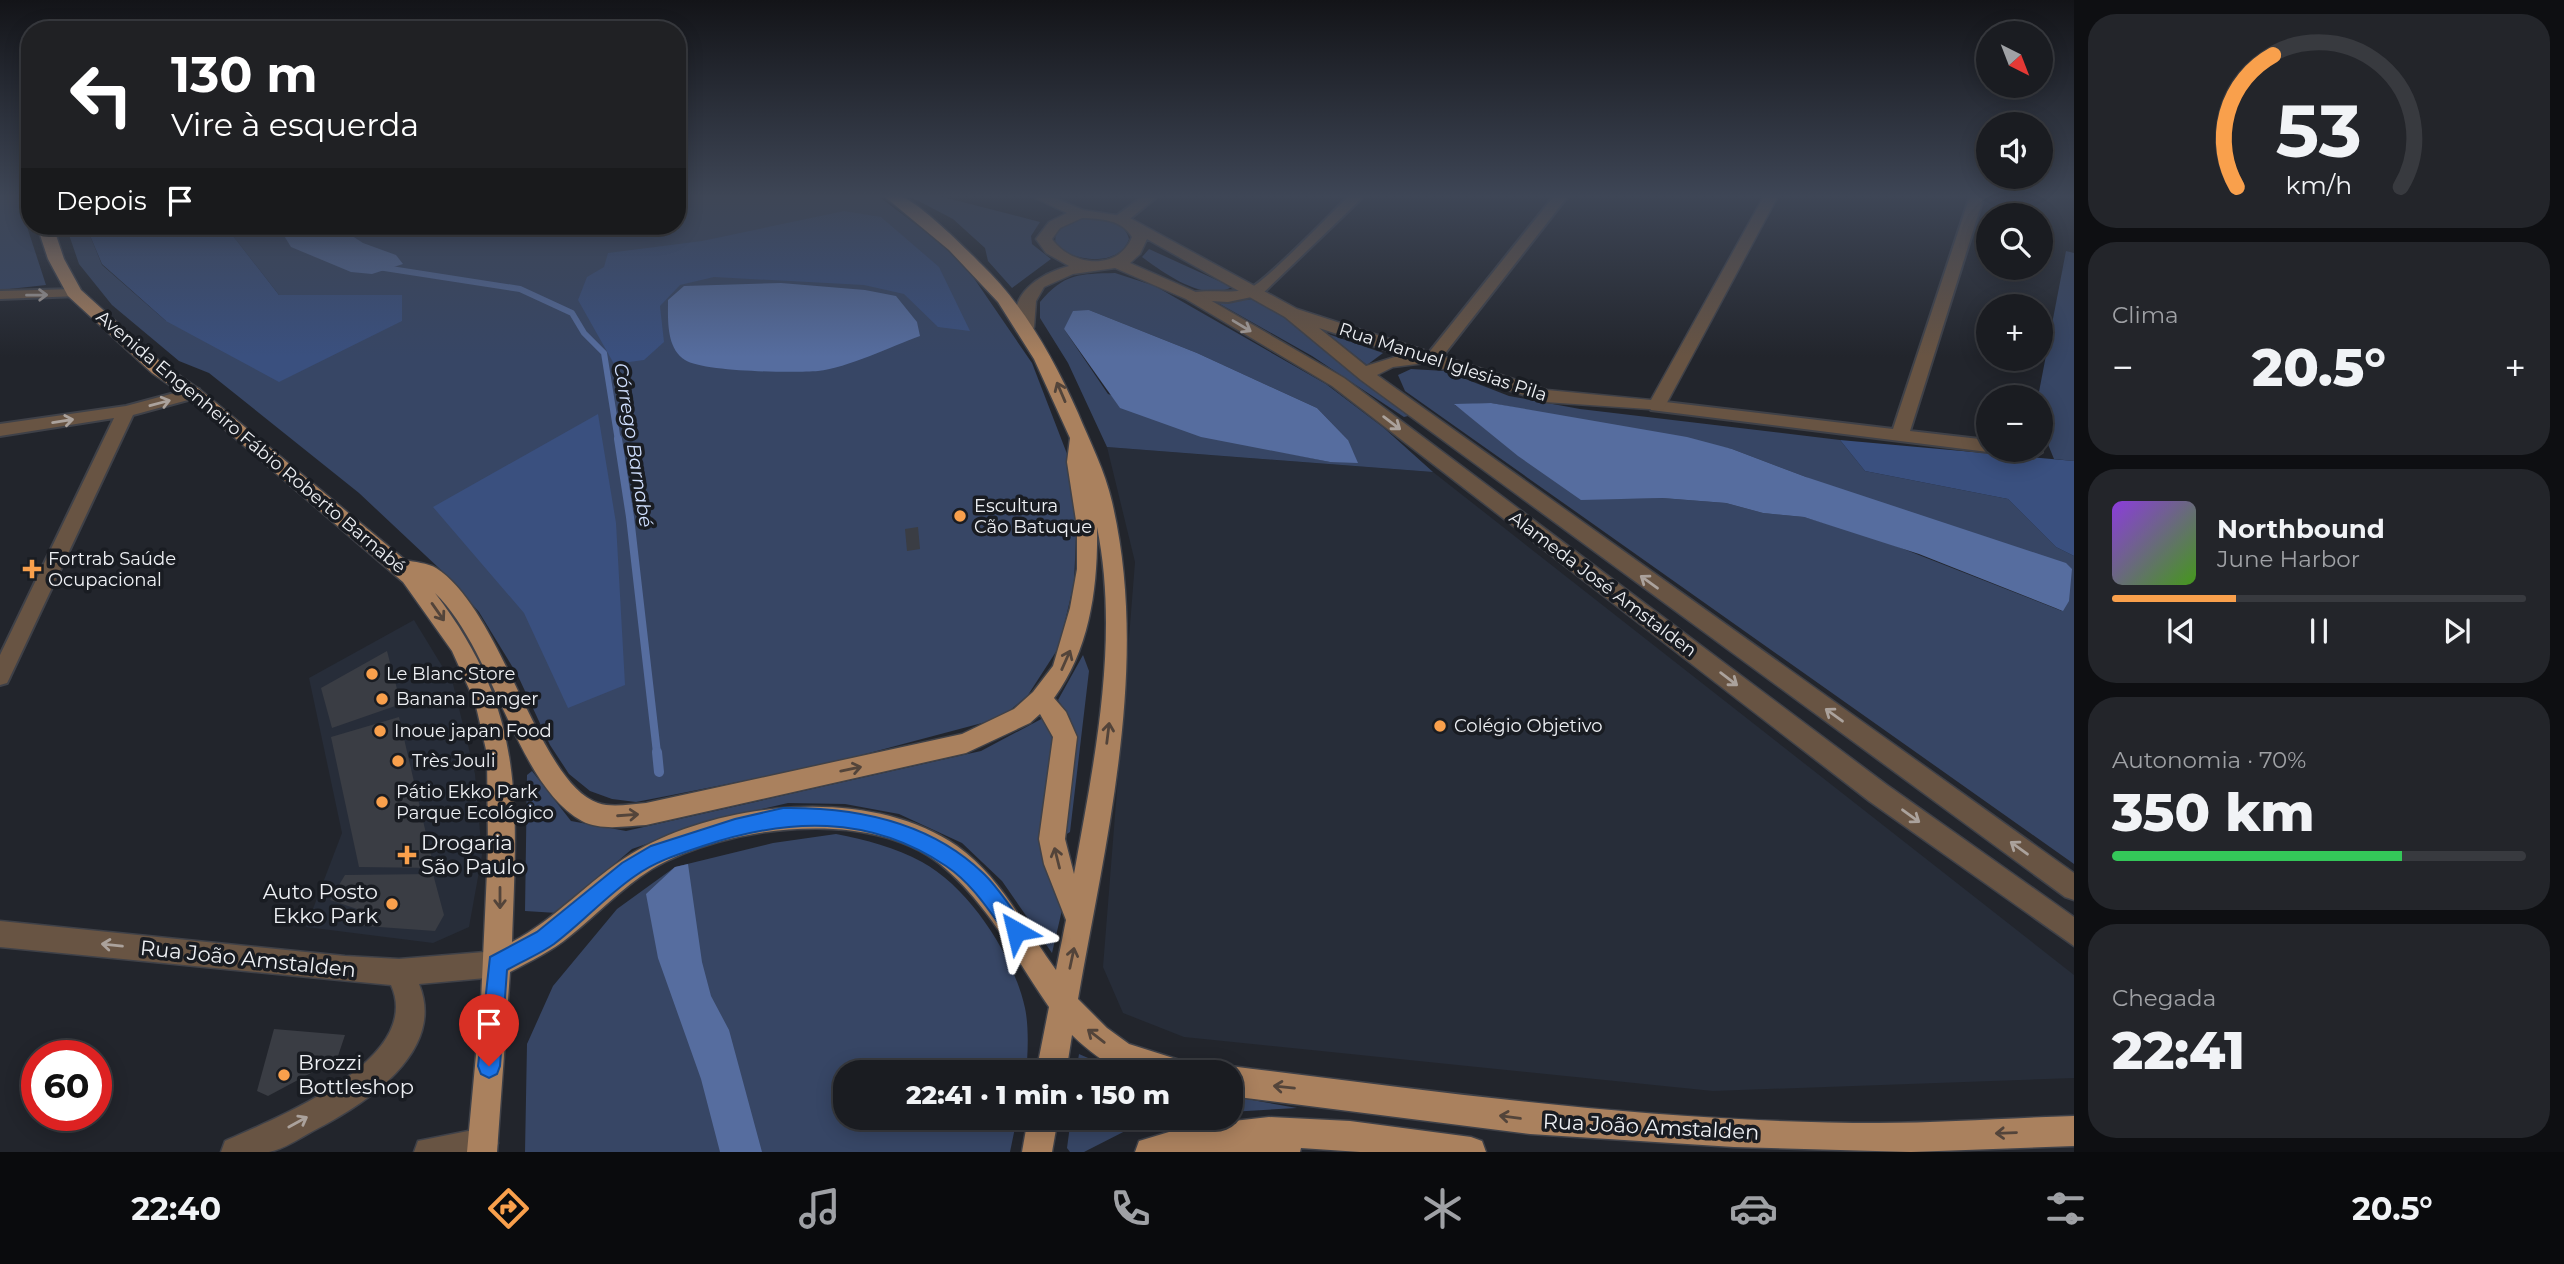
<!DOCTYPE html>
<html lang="pt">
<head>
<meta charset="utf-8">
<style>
	:root { --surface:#1a1c21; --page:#23252a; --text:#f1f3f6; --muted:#9fa1a5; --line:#383a3f; --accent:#f9a04c }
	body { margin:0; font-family:Montserrat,sans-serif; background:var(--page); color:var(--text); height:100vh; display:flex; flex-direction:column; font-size:26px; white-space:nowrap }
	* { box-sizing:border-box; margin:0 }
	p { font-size:23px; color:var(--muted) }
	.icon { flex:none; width:38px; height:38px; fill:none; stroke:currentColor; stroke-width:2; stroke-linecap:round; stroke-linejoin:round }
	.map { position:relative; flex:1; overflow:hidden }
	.sheet { display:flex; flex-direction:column; gap:14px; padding:14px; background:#0e0f12; width:490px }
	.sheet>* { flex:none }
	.guide { position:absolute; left:21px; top:21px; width:665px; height:214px; border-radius:28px; box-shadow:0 4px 18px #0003,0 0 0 2px var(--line); background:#202124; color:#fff; overflow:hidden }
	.needle { width:46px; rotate:138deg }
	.tools { position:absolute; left:1976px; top:21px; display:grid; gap:14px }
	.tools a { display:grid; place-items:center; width:77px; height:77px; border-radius:50%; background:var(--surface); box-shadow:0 4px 18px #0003,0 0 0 2px var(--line); font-size:35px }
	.speed { position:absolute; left:21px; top:1040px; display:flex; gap:14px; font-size:35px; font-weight:700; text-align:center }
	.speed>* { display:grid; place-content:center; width:91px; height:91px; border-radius:50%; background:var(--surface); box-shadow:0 4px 18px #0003,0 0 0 2px var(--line); line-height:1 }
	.speed .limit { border:10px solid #d22; background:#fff; color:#111 }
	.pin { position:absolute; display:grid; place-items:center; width:60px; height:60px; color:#fff; margin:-72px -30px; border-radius:50% 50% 50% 0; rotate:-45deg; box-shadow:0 0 7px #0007 }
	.pin .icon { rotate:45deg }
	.me { position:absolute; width:77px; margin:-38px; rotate:323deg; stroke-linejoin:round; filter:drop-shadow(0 0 5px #0008) }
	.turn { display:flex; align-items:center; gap:24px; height:147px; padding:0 35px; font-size:32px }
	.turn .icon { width:91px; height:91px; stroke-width:2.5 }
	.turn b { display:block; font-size:49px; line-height:60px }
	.then { display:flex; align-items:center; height:66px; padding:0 35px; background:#0003; gap:14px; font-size:26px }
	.big { font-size:52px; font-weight:800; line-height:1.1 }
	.sheet .card { flex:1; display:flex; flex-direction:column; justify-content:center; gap:10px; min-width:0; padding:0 24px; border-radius:28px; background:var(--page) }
	.sheet .dial { align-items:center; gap:0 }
	.dial svg { height:182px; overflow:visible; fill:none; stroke:var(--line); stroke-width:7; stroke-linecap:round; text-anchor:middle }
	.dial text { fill:var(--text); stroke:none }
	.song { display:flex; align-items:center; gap:21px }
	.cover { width:84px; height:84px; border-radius:10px; background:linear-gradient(135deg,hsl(270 70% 55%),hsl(100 70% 35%)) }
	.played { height:7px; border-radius:4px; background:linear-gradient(90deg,var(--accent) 30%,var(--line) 30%) }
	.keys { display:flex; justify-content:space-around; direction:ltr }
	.heat { display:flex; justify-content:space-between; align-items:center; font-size:38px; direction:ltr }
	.charge { height:10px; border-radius:5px; background:linear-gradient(90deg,#34c759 70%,var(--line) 0) }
	.trip { position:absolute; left:833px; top:1060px; width:410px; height:70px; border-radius:28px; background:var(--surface); box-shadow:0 4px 18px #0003,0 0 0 2px var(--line); font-weight:800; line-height:70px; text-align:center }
	.tab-bar { display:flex; height:112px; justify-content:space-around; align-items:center; background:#0a0b0d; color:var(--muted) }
	.tab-bar .icon { width:49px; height:49px }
	.tab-bar .current { color:var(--accent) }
	.tab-bar b { font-size:32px; color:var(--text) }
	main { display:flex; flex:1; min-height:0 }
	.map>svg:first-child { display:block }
	.built { fill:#272d39 }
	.green { fill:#374665; fill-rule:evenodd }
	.forest { fill:#3a507f }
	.water { fill:#566d9f }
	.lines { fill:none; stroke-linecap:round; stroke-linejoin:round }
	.stream-far2 { stroke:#566d9f; stroke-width:6 }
	.stream-far1 { stroke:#566d9f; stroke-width:8 }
	.stream { stroke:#566d9f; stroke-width:10 }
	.building { fill:#3a3d44 }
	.minor-casing { stroke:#3f4148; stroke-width:4 }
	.tertiary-casing { stroke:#3f4148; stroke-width:3 }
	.primary-casing { stroke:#3f4148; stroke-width:3 }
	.minor { fill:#685443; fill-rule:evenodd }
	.tertiary { fill:#685443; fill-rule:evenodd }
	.primary { fill:#aa815e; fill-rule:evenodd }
	.oneway { stroke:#aba29c }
	.oneway2 { stroke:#53443a }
	.route { fill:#1a73e8; stroke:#114b97; stroke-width:2 }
	.poi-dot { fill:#f9a04c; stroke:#191c22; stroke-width:2.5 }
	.labels { text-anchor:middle; stroke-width:7; stroke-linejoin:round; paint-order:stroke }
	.street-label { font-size:18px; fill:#eef0f4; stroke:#191c22 }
	.poi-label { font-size:18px; fill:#eef0f4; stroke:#191c22; text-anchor:start }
	.water-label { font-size:19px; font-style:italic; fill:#d0dffe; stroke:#191c22 }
	.near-poi-label { font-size:21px; fill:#eef0f4; stroke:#191c22; text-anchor:start }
	.near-street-label { font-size:21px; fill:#eef0f4; stroke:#191c22 }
</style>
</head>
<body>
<main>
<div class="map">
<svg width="2074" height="1152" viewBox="0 0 2074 1152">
	<rect width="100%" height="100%" fill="#22252c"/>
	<g class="built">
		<polygon points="1107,447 1433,472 2074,975 2074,1078 1713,1091 1184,1037 1123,1013 1103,967 1135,562"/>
		<polygon points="414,620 453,684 475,774 482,855 469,927 433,943 306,927 342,833 309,678"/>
	</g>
	<g class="green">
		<polygon points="0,196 17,196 46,285 0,290"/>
		<polygon points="677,196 878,196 937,240 969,271 1032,363 1069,459 1077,514 1074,583 1059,647 1028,695 1001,718 824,765 672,795 636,802 612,799 590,791 569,774 550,745 518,676 479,612 441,570 359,493 209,373 179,361 112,305 79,264 66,226 86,226 102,265 166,321 402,296 279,295 230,232 238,226 677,226"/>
		<polygon points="909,196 939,196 1040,222 1031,236 1032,244 1051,259 1012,288 988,261 985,248 953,219"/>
		<path d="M1081 218C1099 217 1124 219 1129 239 1119 268 1072 262 1055 244L1056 230Z"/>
		<path d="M1149 249 1232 287C1204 303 1164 273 1142 257Z"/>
		<polygon points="2066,251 2074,253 2074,461 2054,459 2047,442 2041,441 2040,397 2038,397"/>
		<path d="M1115 273 1155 286 1326 384 1384 428 1433 472 1107 447 1068 363 1040 318V302C1064 273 1080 274 1115 273ZM1089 310 1197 353 1317 408 1348 440 1330 462 1278 451 1108 394 1064 329Z"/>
		<polygon points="1252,299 1281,312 1408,416 1404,417 1312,356 1218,303"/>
		<polygon points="1328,334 1383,353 1367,365"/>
		<path d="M1411 369 1445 371 1509 396 1580 409 1840 440 1865 471 2008 499 2056 547 2074 556V864L1405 391 1398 375ZM1491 403 1732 449 1806 477 2062 611 1878 539 1804 517 1763 513 1726 503 1662 498 1581 499 1455 405Z"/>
		<polygon points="1083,655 1089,671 1070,832 1060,838 1075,742 1070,718 1058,700"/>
		<polygon points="1045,717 1057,738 1045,840 1062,910 1052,953 1002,881 962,843 899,814 845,804 788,803 715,820 632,849 557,913 525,911 527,775 532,771 571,821 626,831 981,751"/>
		<path d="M836 834C866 840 895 847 922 862 970 888 1014 957 1025 1008 1029 1027 1028 1054 1026 1073H845V1118H1017L1010 1152H525L527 1044 553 986 617 909 675 867 773 843Z"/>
		<polygon points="1079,1054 1122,1073 1076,1073"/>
		<polygon points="1230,1096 1297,1108 1230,1112"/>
		<polygon points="1071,1118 1164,1118 1137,1125 1084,1152 1070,1152 1067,1148"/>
	</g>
	<g class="forest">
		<polygon points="844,211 881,217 939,267 970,331 938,327 904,294 864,285 714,277 680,285 660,306 664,342 644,360 614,364 578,300 587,277 604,267 608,253 702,241"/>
		<polygon points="86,226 238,226 230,232 279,295 402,295 402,321 279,382 166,321 102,264"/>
		<polygon points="598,414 616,523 625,685 568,708 524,613 433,507"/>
		<polygon points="1840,440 2074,461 2074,556 2056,547 2008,499 1865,471"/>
	</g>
	<g class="water">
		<polygon points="278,226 337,226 363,243 396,255 403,264 372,274 351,272 291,247"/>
		<path d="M781 283 865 290 896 296 917 322 920 336C892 346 847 368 818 371 794 373 703 372 685 360 666 348 668 319 668 300L684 286Z"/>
		<polygon points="1089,310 1197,353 1317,408 1348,440 1358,463 1330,462 1201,437 1120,408 1064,329 1073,311"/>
		<polygon points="1491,403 1687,437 1732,449 1806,477 2066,563 2072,569 2069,601 2063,611 1919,554 1804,517 1763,513 1726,503 1662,498 1581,500 1518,456 1454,404"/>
		<polygon points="688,864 702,962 711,996 729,1030 762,1152 720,1152 701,1079 658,958 646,894 675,867"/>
	</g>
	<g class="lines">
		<polyline class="stream-far2" points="378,267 520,289 572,313 584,333 604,353 618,441"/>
		<polyline class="stream-far1" points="618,439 630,517 657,753"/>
		<polyline class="stream" points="657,752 659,772"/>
	</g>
	<g class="building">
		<polygon points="918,527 920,549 907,551 905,529"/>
		<polygon points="387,651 401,704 332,728 321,688"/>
		<polygon points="399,717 434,868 359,867 331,737"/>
		<polygon points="433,874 444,915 435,931 351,925 357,909 330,900 345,875"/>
		<polygon points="274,1029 345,1035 337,1059 268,1096 257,1091"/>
	</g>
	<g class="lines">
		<defs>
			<g id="minor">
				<polygon points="1143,196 1158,196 1126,222 1116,222 1116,216"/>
				<path d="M1349 196H1364L1261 295 1228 302 1192 300 1185 296C1195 287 1231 295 1248 289 1264 284 1332 212 1349 196Z"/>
				<polygon points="1554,196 1568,196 1439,361 1427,361 1427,355"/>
				<polygon points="1970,196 1984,196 1910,431 1988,440 1988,450 1994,450 1988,452 1651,410 1649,406 1651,402 1657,401 1893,429"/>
				<polygon points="74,289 79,290 79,296 0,299 0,291"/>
				<polygon points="193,388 199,389 201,393 199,397 133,415 10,677 7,683 0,685 0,655 114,418 0,436 0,424 126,406"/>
				<polygon points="2008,450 2040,450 2042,452 2033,458 2011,454"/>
			</g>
			<g id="tertiary">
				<path d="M1031 196H1050L1083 210 1128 217 1297 309 1547 390 1651 400 1764 196H1778L1663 410 1545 402 1425 363 1393 367 1377 375 2074 873V900L2065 897 1361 380 1285 317 1147 239 1140 254 1130 263 1198 293 1344 378 1887 785 2074 917V946L1869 801 1332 386 1186 299 1115 268 1073 274 1044 287 1036 301 1034 327 1032 331H1020C1003 296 1041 273 1069 266L1046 253 1036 239 1049 222 1067 213ZM1082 218C1101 219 1121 219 1132 237 1118 272 1071 266 1052 239L1060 228ZM1319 328 1401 355 1366 366Z"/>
				<path d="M0 921 345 956 399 959 497 951 507 955 511 964 507 973 497 977 419 984C447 1052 364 1105 313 1131 300 1138 284 1149 269 1152 254 1152 236 1152 221 1152L225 1141C276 1118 425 1060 391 985L0 947Z"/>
				<polygon points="483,1128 494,1132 498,1143 495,1152 414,1152 418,1141"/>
			</g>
			<g id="primary">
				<path d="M884 196C888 196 895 195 900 196 918 201 965 248 981 264 1024 305 1054 359 1078 413 1090 442 1105 471 1112 502 1150 665 1106 838 1078 999L1107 1028 1129 1044 1189 1063 1194 1073C1133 1073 1118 1079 1072 1035L1066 1073H1036L1049 1007C1015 958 987 902 940 864 869 807 725 826 652 869 621 888 597 915 570 936 552 951 531 961 510 972L497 1152H467L481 1001 488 850 487 754 475 702 452 651 403 582 187 397 152 373 68 296 48 259 37 226H53L64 259 81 290 164 365 199 389 405 560C414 562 428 563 436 568 503 611 538 783 598 803 612 808 631 804 646 803L962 734 1014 709 1033 692 1053 666 1070 608 1077 569V527L1067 462 1070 438 1034 359 998 302 949 250ZM1097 527C1120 640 1094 762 1074 874L1065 839 1077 737 1066 712 1054 698C1090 649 1098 587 1097 527ZM435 593C495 651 515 784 582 821 601 831 626 826 646 825L966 753 1030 723 1040 714 1053 737 1039 839 1044 864 1066 920 1056 970C1025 928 1001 877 957 846 869 785 719 801 631 854 589 880 556 919 512 942 517 800 526 712 435 593Z"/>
				<path d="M1230 1066C1445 1093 1661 1123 1878 1123 1943 1123 2009 1118 2074 1116V1146L1911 1152 1734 1147 1530 1134 1230 1096V1073H1219Z"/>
				<polygon points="1269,1117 1350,1121 1471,1137 1482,1141 1486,1152 1360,1152 1301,1148 1300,1152 1135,1152 1139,1141 1189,1126"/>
				<polygon points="1028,1118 1058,1118 1052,1152 1022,1152"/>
			</g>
		</defs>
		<use href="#minor" class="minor-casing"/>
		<use href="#tertiary" class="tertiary-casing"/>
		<use href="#primary" class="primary-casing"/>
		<use href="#minor" class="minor"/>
		<use href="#tertiary" class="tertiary"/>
		<use href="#primary" class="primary"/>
	</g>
	<defs><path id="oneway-shaft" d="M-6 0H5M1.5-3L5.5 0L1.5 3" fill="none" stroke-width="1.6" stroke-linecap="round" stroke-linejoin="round" transform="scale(1.75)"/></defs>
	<g class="oneway">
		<use href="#oneway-shaft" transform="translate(37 295) rotate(-1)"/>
		<use href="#oneway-shaft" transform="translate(1242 326) rotate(31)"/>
		<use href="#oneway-shaft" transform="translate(160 403) rotate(-15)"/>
		<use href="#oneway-shaft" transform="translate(63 421) rotate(-9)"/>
		<use href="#oneway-shaft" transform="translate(1392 423) rotate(37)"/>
		<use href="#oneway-shaft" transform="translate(1649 582) rotate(-144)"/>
		<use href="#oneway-shaft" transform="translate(1729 679) rotate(37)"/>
		<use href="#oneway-shaft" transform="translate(1834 715) rotate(-144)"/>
		<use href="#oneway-shaft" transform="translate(1911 816) rotate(36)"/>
		<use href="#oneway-shaft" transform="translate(2019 848) rotate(-144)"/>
		<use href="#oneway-shaft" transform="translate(112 945) rotate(-174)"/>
		<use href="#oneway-shaft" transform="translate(298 1122) rotate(-29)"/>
	</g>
	<g class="oneway2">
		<use href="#oneway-shaft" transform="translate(1061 392) rotate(-113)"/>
		<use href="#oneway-shaft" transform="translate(438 612) rotate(55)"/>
		<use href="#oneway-shaft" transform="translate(1066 660) rotate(-66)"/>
		<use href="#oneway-shaft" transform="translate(1108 733) rotate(-83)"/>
		<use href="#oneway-shaft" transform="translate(851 769) rotate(-12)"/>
		<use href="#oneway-shaft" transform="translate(628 815) rotate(-4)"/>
		<use href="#oneway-shaft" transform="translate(1057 858) rotate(-104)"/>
		<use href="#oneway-shaft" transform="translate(500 898) rotate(90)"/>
		<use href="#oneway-shaft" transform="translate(1072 958) rotate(-78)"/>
		<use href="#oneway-shaft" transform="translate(1096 1036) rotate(-142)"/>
		<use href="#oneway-shaft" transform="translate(1284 1087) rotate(-174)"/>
		<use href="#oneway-shaft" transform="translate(1510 1117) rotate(-172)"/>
		<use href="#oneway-shaft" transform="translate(2006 1133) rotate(178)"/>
	</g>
	<linearGradient id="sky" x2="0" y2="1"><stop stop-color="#131418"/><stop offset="0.55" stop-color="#3e4656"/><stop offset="1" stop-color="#3e4656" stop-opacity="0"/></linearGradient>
	<rect width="2074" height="357" fill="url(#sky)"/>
	<path class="route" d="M783 808C855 807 929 821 983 873 998 887 1010 907 1023 924L1026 931 1023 938 1016 940 1009 938C990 912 973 884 946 866 869 814 787 818 703 846 679 854 656 861 635 876 606 896 582 923 554 944 540 954 522 961 507 970L500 1066 497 1074 489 1078 481 1074 478 1066 490 957 537 932 622 863 651 846 735 819Z"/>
	<g class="poi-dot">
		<circle cx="960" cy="516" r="7"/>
		<path d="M28.5 558.5h7v7h7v7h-7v7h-7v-7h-7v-7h7z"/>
		<circle cx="372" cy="674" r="7"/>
		<circle cx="382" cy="699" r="7"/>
		<circle cx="1440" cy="726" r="7"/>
		<circle cx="380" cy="731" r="7"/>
		<circle cx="398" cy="761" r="7"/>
		<circle cx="382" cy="802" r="7"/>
		<path d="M403.5 844.5h7v7h7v7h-7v7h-7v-7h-7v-7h7z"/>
		<circle cx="392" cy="904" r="7"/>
		<circle cx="284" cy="1075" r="7"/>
	</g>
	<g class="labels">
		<g class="street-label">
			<text transform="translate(1443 362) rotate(18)" y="6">Rua Manuel Iglesias Pila</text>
			<text transform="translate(251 442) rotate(40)" y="6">Avenida Engenheiro Fábio Roberto Barnabé</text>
			<text transform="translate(1603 584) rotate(37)" y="6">Alameda José Amstalden</text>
		</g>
		<g class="poi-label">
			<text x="974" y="512">Escultura<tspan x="974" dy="21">Cão Batuque</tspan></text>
			<text x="48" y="565">Fortrab Saúde<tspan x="48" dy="21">Ocupacional</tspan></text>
			<text x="386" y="680">Le Blanc Store</text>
			<text x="396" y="705">Banana Danger</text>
			<text x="1454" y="732">Colégio Objetivo</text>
			<text x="394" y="737">Inoue japan Food</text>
			<text x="412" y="767">Très Jouli</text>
			<text x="396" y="798">Pátio Ekko Park<tspan x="396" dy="21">Parque Ecológico</tspan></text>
		</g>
		<g class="water-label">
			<text transform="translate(634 445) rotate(81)" y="7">Córrego Barnabé</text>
		</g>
		<g class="near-poi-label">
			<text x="421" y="850">Drogaria<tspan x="421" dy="24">São Paulo</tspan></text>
			<text x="378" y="899" text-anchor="end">Auto Posto<tspan x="378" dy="24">Ekko Park</tspan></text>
			<text x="298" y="1070">Brozzi<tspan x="298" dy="24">Bottleshop</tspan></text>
		</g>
		<g class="near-street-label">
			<text transform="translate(248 959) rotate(6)" y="7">Rua João Amstalden</text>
			<text transform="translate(1651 1127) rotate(3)" y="7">Rua João Amstalden</text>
		</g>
	</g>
</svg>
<div class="tools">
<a><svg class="needle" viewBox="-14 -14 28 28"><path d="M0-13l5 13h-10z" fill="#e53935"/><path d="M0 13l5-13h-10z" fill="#9fa1a5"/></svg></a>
<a><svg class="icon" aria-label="sound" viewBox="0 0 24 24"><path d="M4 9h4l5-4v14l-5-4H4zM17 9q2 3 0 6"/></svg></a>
<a><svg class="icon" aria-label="search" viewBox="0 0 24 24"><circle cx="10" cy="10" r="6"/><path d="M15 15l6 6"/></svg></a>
<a>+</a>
<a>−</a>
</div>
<div class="speed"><div class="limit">60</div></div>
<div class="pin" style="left:489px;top:1066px;background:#d93025"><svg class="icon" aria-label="arrive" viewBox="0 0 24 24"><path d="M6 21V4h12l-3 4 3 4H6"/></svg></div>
<svg class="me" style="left:1016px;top:931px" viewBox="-20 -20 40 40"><path d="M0-17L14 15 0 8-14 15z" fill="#1a73e8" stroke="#fff" stroke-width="4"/></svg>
<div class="trip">22:41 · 1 min · 150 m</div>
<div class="guide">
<div class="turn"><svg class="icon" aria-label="left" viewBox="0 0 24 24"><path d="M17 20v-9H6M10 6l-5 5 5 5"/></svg><div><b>130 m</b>Vire à esquerda</div></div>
<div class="then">Depois<svg class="icon" aria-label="arrive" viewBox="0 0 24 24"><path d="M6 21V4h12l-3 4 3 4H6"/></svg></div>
</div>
</div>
<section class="sheet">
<div class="card dial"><svg viewBox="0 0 100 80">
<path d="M14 69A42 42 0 1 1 86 69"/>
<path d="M14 69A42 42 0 0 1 30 11" stroke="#f9a04c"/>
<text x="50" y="56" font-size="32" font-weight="700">53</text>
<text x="50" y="72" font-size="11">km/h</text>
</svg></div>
<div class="card"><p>Clima</p>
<div class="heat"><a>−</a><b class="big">20.5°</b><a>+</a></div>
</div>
<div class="card">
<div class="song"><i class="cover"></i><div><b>Northbound</b><p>June Harbor</p></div></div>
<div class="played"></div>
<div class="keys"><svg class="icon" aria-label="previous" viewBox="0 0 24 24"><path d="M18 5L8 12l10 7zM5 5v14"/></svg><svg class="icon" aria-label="pause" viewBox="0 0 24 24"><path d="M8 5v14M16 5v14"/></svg><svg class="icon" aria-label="next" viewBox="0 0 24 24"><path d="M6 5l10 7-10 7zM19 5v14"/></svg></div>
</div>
<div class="card"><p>Autonomia · 70%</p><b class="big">350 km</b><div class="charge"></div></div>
<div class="card"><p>Chegada</p><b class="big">22:41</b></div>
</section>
</main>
<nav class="tab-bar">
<b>22:40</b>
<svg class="icon current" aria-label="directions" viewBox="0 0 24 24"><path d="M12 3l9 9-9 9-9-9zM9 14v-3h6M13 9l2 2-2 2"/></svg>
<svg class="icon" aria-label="music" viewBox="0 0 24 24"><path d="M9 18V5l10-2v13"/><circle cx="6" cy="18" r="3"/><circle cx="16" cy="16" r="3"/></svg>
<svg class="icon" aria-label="phone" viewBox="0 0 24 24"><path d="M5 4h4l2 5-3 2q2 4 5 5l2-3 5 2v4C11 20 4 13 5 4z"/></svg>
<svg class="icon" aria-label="climate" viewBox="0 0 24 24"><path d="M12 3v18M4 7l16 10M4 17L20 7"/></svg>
<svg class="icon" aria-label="car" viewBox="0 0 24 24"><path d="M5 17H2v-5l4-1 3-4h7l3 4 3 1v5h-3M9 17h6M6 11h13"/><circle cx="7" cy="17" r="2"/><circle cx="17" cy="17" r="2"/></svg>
<svg class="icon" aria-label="filters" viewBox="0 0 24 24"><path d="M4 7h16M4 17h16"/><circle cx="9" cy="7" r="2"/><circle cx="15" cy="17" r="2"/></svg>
<b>20.5°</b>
</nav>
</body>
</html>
